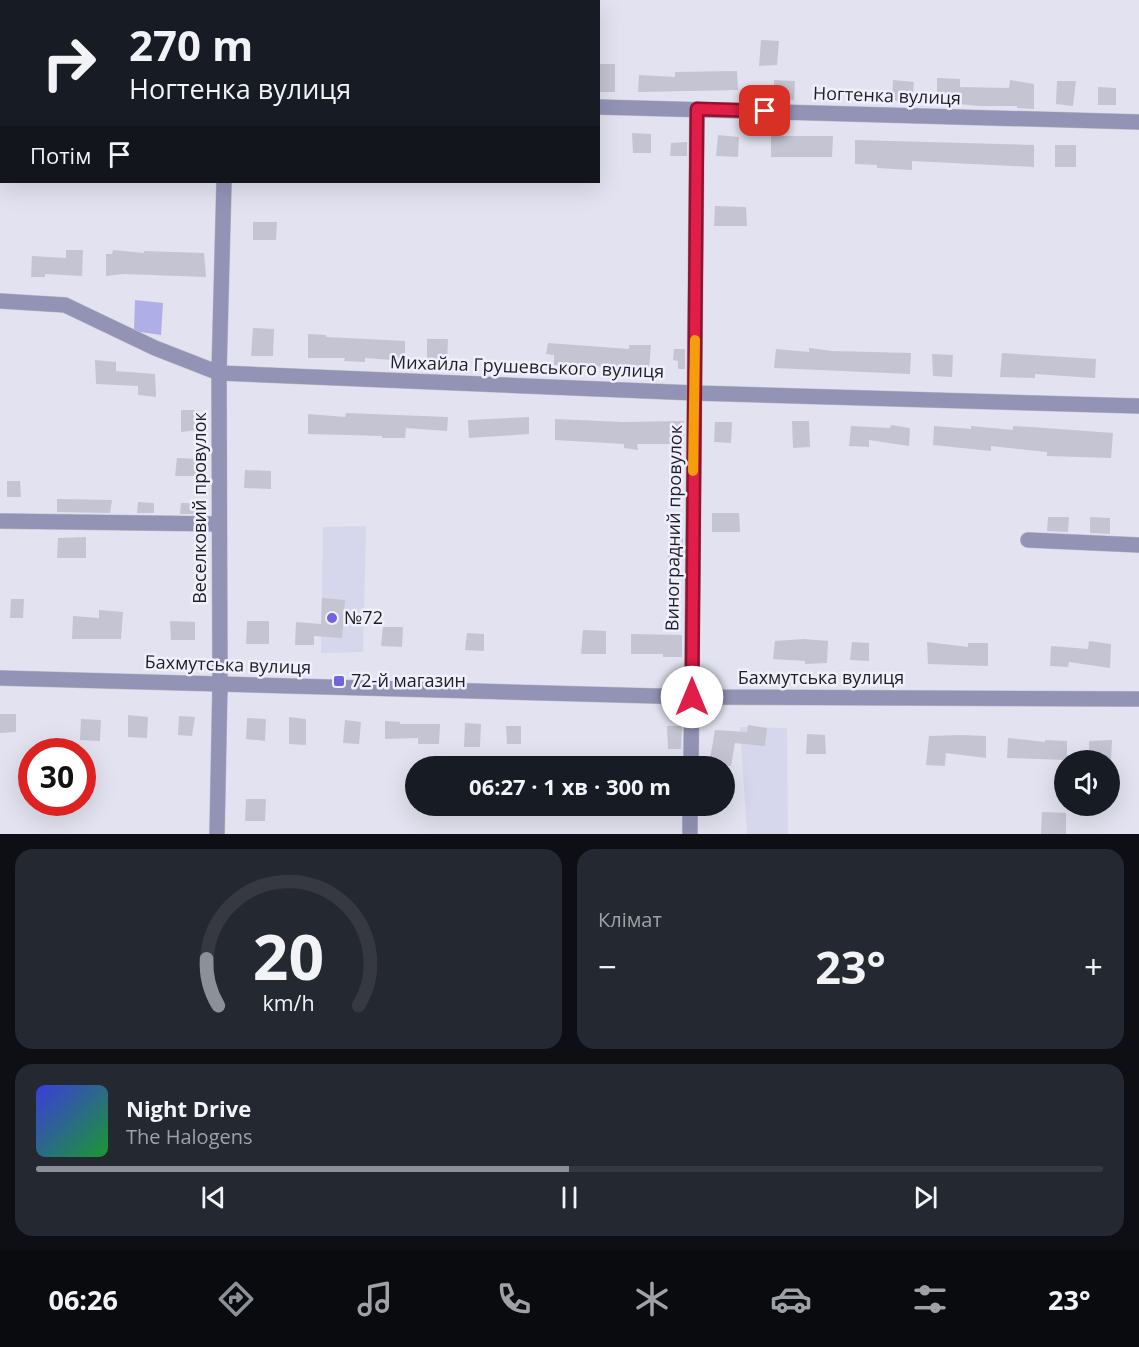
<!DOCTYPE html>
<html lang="uk">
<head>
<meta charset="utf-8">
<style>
	:root { --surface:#171b24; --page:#242831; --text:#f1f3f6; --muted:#9ea1a6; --line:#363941; --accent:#8c9099 }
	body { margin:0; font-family:"Open Sans",sans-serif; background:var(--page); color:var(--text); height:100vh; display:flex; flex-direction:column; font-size:22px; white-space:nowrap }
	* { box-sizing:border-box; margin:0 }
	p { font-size:20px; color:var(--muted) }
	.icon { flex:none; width:33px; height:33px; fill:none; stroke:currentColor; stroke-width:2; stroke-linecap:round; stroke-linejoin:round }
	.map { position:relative; height:834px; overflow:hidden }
	.sheet { display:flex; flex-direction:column; gap:15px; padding:15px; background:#0d0f14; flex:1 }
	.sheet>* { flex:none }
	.banner { position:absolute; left:0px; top:0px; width:600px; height:183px; box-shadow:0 6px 24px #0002; background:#171b24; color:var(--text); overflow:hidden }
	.controls { position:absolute; left:1054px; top:750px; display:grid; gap:12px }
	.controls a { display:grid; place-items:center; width:66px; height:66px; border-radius:50%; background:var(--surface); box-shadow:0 6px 24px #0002; font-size:30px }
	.speed { position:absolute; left:18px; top:738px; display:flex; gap:12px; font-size:30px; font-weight:700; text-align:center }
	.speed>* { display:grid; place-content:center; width:78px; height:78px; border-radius:50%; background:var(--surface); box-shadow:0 6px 24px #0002; line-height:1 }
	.speed .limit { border:9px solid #d22; background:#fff; color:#111 }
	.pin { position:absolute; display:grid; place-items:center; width:51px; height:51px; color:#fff; margin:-26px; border-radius:12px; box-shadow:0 3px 9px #0006 }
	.me { position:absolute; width:66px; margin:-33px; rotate:0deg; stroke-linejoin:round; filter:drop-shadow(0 0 4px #0008) }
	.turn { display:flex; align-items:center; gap:21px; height:126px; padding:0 30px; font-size:27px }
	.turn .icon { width:78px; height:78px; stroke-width:2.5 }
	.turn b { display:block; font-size:42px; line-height:51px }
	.then { display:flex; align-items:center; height:57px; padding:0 30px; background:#0003; gap:12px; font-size:22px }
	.big { font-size:45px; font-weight:700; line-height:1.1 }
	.sheet .widget { flex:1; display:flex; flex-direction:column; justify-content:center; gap:9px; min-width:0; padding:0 21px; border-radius:18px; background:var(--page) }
	.sheet .dial { align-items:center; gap:0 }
	.dial svg { height:156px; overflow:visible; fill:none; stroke:var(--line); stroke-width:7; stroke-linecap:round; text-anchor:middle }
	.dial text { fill:var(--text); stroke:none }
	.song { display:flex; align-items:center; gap:18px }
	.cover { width:72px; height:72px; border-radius:9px; background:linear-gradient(135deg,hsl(240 70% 55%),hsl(130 70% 35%)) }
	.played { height:6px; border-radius:3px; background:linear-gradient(90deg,var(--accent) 50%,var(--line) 50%) }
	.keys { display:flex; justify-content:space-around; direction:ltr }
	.heat { display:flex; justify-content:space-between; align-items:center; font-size:33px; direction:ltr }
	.sheet .tiles { flex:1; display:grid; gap:15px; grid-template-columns:1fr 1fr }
	.widget:last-child { grid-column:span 2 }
	.trip { position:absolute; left:405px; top:756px; width:330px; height:60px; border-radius:30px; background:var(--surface); box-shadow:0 6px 24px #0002; font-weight:700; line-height:60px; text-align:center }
	.tabs { display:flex; height:96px; justify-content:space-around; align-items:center; background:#090b0e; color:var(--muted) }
	.tabs .icon { width:42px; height:42px }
	.tabs .on { color:var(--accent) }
	.tabs b { font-size:27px; color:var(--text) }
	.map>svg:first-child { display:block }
	.built { fill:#d6d7ec }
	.green { fill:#afaee7 }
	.building { fill:#c4c4d2 }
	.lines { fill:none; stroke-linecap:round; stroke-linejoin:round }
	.minor-casing { stroke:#bfbfcb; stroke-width:16 }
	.minor { stroke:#9393b6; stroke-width:15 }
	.route-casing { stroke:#92132f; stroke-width:15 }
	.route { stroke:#e11d48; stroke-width:10 }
	.slow { stroke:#f59e0b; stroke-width:10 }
	.poi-dot { fill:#7262dc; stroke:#efeffe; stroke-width:2 }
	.labels { text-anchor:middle; stroke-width:5; stroke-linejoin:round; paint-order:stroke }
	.street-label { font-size:18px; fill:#1e1e23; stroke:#efeffe }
	.poi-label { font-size:18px; fill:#1e1e23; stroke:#efeffe; text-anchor:start }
</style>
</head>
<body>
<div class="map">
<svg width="1139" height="834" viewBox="0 0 1139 834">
	<rect width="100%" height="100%" fill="#e2e2f0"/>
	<g class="built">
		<polygon points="366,526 363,652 321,653 323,527"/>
		<polygon points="740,727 787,728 788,834 747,834"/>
	</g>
	<polygon class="green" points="135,300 163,303 161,335 134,331"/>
	<g class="building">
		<polygon points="761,40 779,41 777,65 759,66"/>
		<polygon points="598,64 615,64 615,92 600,92"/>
		<polygon points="737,71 738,90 638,92 639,75 675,77 675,72"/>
		<polygon points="937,78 960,79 960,87 1009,88 1010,80 1034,84 1034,109 1017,108 1017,106 980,106 937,102"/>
		<polygon points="774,80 795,81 794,100 774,98"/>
		<polygon points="893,80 914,82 912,103 892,100"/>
		<polygon points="1057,81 1076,81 1073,106 1056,104"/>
		<polygon points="1098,87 1116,88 1116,105 1098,105"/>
		<polygon points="632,133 651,134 651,153 633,153"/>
		<polygon points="718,135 739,137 738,157 716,156"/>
		<polygon points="771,136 833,136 832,157 771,157"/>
		<polygon points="855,140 1034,145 1034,167 912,161 912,170 877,168 877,165 855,164"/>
		<polygon points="687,142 687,156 670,156 671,143"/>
		<rect x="1055" y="145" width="21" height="22"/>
		<polygon points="715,206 746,207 747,226 714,226"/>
		<polygon points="253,222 277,222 276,240 253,240"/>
		<polygon points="66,250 83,250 82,276 45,274 45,277 31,277 32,256 66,258"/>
		<polygon points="113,250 144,253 144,251 204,253 206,277 124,274 106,276 106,254 112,254"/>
		<polygon points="253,328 274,329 273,356 251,356"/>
		<polygon points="308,334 326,335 326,337 405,341 405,361 365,358 365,362 344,361 345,358 308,358"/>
		<polygon points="427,339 448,339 447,363 427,363"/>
		<polygon points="548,343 629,349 629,345 651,345 649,368 554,365 554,355 546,354"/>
		<polygon points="809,348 832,351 911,353 910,374 774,368 776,349 809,352"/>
		<polygon points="674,349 685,349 685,369 678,369 678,361 673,360"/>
		<polygon points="1002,353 1096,359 1095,378 1035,374 1035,378 1000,377"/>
		<polygon points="932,354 953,355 952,377 933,376"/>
		<polygon points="95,360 116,362 116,371 155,374 156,397 138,395 138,386 96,384"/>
		<polygon points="181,410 198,410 198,430 181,432"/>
		<polygon points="346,413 448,417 447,431 406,428 405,438 382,438 382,436 308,434 308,414 345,417"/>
		<polygon points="529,417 529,434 469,438 468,420"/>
		<polygon points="555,419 623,422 684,421 684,444 637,444 638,450 624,448 624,444 555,440"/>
		<polygon points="792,421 809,421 810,447 793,448"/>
		<polygon points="715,422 732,422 731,443 714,442"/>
		<polygon points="891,425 910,428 909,446 869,440 869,447 849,446 851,426 890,428"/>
		<polygon points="934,426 971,429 971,426 1013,430 1013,426 1032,427 1113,433 1111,458 1047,456 1047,452 991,446 991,451 933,445"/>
		<polygon points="177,458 199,459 198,476 175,476"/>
		<polygon points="245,470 271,471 271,489 244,488"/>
		<polygon points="7,481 20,481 21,497 7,497"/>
		<polygon points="57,499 112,500 110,513 57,512"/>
		<polygon points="138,502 154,503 154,513 137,513"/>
		<polygon points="181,503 194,503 194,514 180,514"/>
		<polygon points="712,513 739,513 740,532 712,532"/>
		<polygon points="1048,517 1069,517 1068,532 1047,531"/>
		<polygon points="1090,517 1110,518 1110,534 1090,533"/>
		<polygon points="669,536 683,538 683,558 668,558"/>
		<polygon points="86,537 86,558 57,558 58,538"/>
		<polygon points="322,598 345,600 342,638 314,636 314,645 295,645 296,622 321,624"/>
		<polygon points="11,599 24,599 23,618 10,618"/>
		<polygon points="99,610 123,612 121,639 72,639 73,616 99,618"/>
		<polygon points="170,621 195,622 195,640 171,640"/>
		<polygon points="247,621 269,621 269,644 246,644"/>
		<polygon points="383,627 403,627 402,647 381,646"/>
		<polygon points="583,630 606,631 606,654 581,654"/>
		<polygon points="467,633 484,634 484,651 465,650"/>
		<polygon points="631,634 682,635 682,657 663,657 663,654 631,654"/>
		<polygon points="804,639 828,641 827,663 805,664 805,661 773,659 775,641"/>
		<polygon points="1089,641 1111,644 1110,668 1069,662 1068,667 1050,666 1051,646 1088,649"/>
		<polygon points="852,642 869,643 869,661 850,660"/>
		<polygon points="927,642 968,647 968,643 988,643 988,666 928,664"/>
		<polygon points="0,714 16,714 16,732 0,733"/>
		<polygon points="128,715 148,717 147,738 128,737"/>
		<polygon points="179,716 195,717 192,736 178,735"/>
		<polygon points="289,717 306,719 306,745 289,744"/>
		<polygon points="247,718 266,719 265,741 246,739"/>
		<polygon points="81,719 101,720 100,741 80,740"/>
		<polygon points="345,720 361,722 359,744 343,743"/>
		<polygon points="385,721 400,722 400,724 440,724 439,744 418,744 418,738 385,739"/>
		<polygon points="465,723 481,724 480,747 464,747"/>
		<polygon points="748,725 767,728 765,746 735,743 731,766 709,765 715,730 747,732"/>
		<polygon points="506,726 521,726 521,744 507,744"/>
		<polygon points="667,726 682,726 681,749 668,749"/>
		<polygon points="807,734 825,735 826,754 806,754"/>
		<polygon points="963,735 986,736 986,758 946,753 945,766 926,765 929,736"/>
		<polygon points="1008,738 1045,742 1045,740 1067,741 1067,760 1007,758"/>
		<polygon points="1112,740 1111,760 1089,760 1089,741"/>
		<polygon points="246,799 266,799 265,821 245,821"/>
		<polygon points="1042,812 1066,813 1066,834 1041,834"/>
	</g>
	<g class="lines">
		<defs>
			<g id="minor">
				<polyline points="218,0 218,2"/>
				<polyline points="63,2 86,0"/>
				<polyline points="0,6 2,6"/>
				<polyline points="598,107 1139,122"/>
				<polyline points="0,111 2,111"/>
				<polyline points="0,301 65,305 155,348 219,373 695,393 1139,406"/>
				<polyline points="0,521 219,524"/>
				<polyline points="1028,540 1139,545"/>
				<polyline points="0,678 692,697 1139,699"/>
				<polyline points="691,766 697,109"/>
				<polyline points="217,834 220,684 219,373 224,182"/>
				<polyline points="690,834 690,806"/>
			</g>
		</defs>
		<use href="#minor" class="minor-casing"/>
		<use href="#minor" class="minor"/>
	</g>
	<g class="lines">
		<defs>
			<polyline id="route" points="692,697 697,109 765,111"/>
		</defs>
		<use href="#route" class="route-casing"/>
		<use href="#route" class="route"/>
		<polyline class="slow" points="693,471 695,340"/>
	</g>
	<g class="poi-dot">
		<circle cx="332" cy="618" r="6"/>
		<rect x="333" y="675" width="12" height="12" rx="3"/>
	</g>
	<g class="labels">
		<g class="street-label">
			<text transform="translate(887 96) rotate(2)" y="6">Ногтенка вулиця</text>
			<text transform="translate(527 367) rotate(2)" y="6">Михайла Грушевського вулиця</text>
			<text transform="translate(200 508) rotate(-90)" y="6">Веселковий провулок</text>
			<text transform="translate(674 528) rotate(-89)" y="6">Виноградний провулок</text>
			<text transform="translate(228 665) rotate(2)" y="6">Бахмутська вулиця</text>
			<text x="821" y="684">Бахмутська вулиця</text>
		</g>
		<g class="poi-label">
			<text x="344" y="624">№72</text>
			<text x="351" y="687">72-й магазин</text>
		</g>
	</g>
</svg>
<div class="controls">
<a><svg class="icon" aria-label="sound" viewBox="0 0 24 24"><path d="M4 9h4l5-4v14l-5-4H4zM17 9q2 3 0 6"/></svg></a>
</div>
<div class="speed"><div class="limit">30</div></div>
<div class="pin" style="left:765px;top:111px;background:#d93025"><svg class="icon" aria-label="arrive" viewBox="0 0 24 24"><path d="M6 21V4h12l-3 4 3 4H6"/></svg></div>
<svg class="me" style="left:692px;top:697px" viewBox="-20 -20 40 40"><circle r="19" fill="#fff"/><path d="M0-13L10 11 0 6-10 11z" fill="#e11d48"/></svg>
<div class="trip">06:27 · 1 хв · 300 m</div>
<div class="banner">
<div class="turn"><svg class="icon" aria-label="right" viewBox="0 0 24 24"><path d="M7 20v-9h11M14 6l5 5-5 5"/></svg><div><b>270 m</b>Ногтенка вулиця</div></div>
<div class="then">Потім<svg class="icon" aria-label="arrive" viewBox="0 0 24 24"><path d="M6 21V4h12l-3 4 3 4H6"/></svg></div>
</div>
</div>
<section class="sheet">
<div class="tiles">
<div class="widget dial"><svg viewBox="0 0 100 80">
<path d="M14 69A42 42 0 1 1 86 69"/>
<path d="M14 69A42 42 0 0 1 8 45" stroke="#8c9099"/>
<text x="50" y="56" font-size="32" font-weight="700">20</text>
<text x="50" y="72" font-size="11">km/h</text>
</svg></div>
<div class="widget"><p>Клімат</p>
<div class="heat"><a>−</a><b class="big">23°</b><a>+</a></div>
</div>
<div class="widget">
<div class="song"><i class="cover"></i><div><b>Night Drive</b><p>The Halogens</p></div></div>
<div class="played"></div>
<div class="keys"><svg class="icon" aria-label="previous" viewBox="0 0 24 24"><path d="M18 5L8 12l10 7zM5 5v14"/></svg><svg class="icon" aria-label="pause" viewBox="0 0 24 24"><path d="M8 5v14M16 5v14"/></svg><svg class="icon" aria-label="next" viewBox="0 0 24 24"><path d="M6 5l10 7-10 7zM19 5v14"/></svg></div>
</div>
</div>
</section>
<nav class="tabs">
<b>06:26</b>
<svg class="icon on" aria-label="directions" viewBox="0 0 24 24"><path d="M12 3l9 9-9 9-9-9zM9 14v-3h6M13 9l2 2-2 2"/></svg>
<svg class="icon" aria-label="music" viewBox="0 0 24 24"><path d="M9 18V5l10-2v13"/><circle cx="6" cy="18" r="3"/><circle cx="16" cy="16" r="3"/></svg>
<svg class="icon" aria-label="phone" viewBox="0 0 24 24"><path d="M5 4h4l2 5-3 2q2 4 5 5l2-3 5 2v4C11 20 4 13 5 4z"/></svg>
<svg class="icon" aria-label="climate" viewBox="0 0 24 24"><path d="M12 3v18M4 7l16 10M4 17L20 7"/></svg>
<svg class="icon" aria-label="car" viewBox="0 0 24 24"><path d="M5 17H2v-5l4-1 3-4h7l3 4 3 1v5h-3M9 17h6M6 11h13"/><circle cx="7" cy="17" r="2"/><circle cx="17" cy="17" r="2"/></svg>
<svg class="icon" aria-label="filters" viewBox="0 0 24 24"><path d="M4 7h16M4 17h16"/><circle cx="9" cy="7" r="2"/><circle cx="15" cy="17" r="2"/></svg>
<b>23°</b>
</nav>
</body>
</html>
